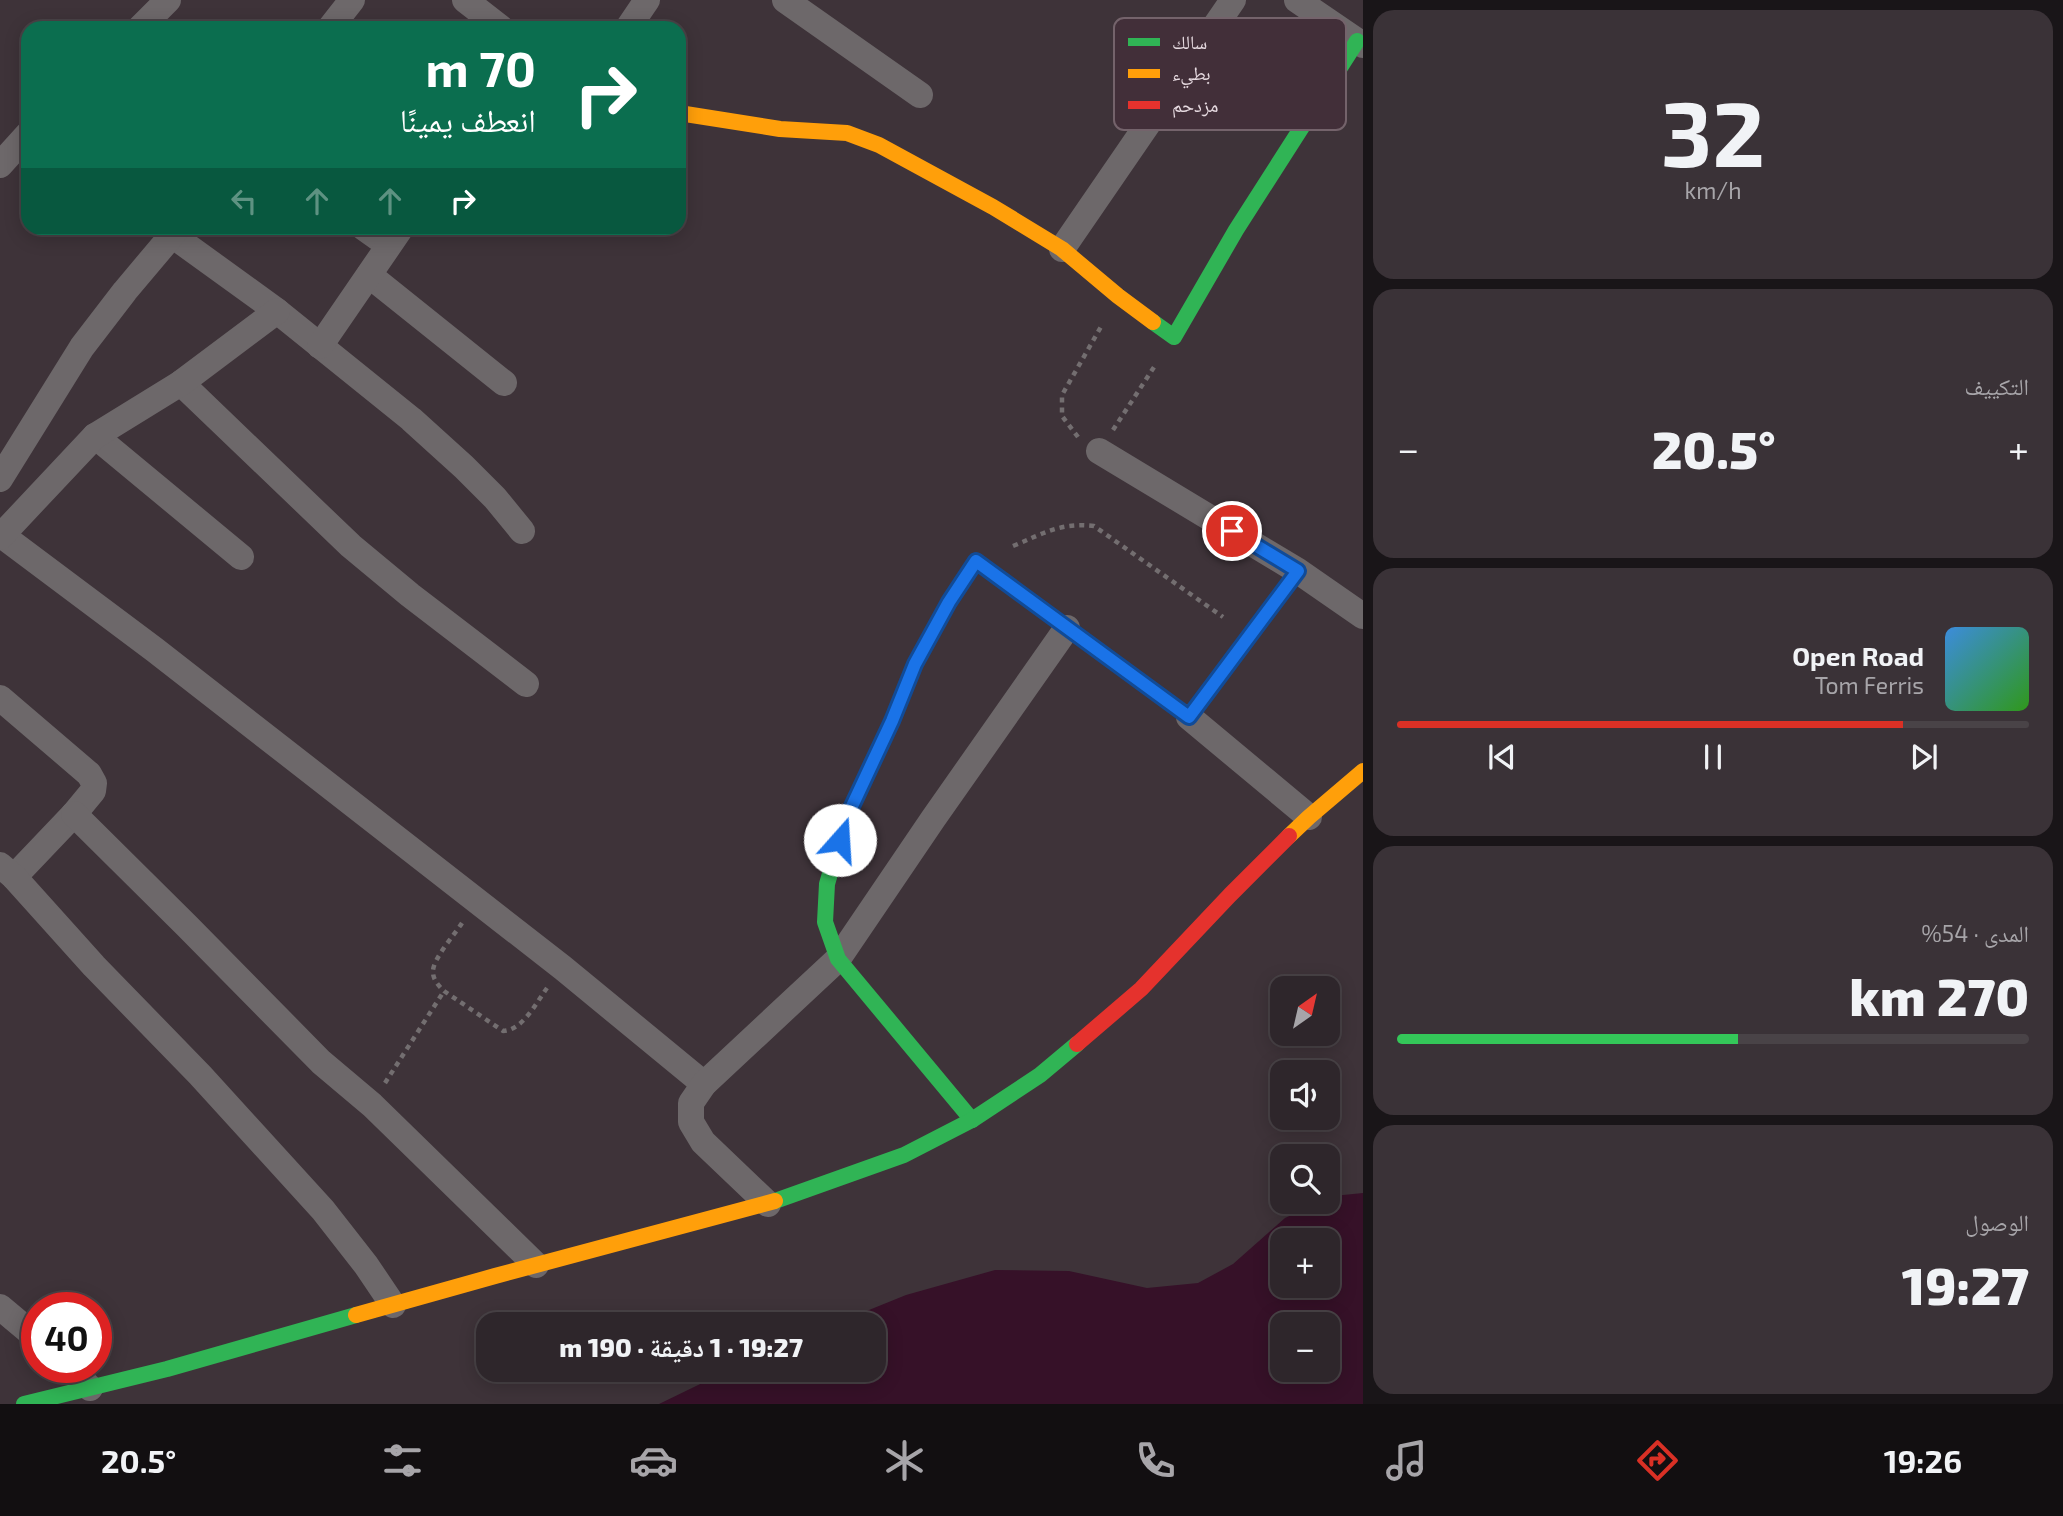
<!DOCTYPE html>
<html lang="ar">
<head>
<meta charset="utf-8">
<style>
	:root { --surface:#2e262b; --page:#3a3237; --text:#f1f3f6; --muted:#a7a5a9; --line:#494347; --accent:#d93025 }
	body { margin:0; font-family:"Exo 2","Noto Naskh Arabic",sans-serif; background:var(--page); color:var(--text); direction:rtl; height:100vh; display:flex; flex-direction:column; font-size:26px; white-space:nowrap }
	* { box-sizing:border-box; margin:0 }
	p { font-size:23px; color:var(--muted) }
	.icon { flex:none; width:38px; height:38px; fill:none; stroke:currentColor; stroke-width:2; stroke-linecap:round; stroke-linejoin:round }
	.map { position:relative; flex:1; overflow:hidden; direction:ltr }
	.drawer { display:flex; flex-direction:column; gap:10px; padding:10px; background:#191518; width:700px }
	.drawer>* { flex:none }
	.guide { position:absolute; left:21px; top:21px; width:665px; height:214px; border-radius:21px; box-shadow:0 4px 18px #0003,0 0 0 2px var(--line); direction:rtl; background:#0b6e4f; color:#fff; overflow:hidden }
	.needle { width:46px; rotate:34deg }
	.tools { position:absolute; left:1270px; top:976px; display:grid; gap:14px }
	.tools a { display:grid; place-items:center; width:70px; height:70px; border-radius:14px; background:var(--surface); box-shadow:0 4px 18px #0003,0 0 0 2px var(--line); font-size:35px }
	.speed { position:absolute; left:21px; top:1292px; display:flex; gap:14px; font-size:35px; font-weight:700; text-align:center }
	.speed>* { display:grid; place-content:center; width:91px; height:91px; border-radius:50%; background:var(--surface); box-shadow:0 4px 18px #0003,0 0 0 2px var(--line); line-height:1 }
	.speed .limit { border:10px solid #d22; background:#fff; color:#111 }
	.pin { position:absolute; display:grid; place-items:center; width:60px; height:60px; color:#fff; margin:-30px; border:4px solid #fff; border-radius:50%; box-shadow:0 2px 7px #0007 }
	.me { position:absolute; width:77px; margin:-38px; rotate:19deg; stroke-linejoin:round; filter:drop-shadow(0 0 5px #0008) }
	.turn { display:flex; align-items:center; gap:24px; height:147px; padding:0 35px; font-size:32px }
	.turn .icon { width:91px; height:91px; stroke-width:2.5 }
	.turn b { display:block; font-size:49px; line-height:60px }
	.lanes { display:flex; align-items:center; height:66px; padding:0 35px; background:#0003; justify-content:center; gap:35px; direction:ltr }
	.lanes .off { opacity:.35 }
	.big { font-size:52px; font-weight:800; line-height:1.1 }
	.drawer .widget { flex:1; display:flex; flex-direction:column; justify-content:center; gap:10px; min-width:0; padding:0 24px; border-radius:21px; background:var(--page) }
	.drawer .dial { align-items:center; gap:0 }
	.dial b { font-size:91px; line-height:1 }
	.song { display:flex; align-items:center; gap:21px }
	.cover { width:84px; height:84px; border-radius:10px; background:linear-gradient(135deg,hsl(210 70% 55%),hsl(110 70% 35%)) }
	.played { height:7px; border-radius:4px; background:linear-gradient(90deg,var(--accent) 80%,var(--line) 80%) }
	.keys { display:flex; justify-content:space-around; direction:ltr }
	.heat { display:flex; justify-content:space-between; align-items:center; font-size:38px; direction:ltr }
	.charge { height:10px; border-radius:5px; background:linear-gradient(90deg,#34c759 54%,var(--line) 0) }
	.trip { position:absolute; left:476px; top:1312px; width:410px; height:70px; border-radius:21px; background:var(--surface); box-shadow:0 4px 18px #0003,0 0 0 2px var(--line); font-weight:800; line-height:70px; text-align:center; direction:rtl }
	.dock { display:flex; height:112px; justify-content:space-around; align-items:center; background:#120f11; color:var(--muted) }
	.dock .icon { width:49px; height:49px }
	.dock .selected { color:var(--accent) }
	.dock b { font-size:32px; color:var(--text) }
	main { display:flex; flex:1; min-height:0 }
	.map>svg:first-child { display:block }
	.water { fill:#361128; fill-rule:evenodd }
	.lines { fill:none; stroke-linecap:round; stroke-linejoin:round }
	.path { stroke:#736e70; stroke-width:4.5; stroke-dasharray:5 5; stroke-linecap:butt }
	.street { stroke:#6d686a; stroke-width:26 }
	.fast { stroke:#30b455; stroke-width:16 }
	.slow { stroke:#ff9f0a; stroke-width:16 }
	.jam { stroke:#e5322d; stroke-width:16 }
	.route-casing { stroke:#114b97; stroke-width:18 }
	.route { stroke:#1a73e8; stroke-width:12 }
	.key { fill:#422f39; stroke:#74636b; stroke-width:2 }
	.key-label { font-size:19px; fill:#e7dbe1 }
</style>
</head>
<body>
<main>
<section class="drawer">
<div class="widget dial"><b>32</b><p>km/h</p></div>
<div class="widget"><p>التكييف</p>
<div class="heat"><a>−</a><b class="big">20.5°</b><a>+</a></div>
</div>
<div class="widget">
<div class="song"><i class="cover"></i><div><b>Open Road</b><p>Tom Ferris</p></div></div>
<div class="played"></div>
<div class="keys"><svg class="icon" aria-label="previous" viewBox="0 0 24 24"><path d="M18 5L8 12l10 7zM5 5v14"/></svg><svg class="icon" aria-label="pause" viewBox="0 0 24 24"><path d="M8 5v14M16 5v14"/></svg><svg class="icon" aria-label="next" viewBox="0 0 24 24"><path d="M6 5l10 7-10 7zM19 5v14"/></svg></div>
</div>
<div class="widget"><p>المدى · 54%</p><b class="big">270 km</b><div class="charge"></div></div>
<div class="widget"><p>الوصول</p><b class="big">19:27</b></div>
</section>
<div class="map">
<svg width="1363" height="1404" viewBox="0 0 1363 1404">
	<rect width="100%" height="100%" fill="#3e3339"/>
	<path class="water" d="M1363 1193V1404H659L729 1370H873V1325H832L906 1295 995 1270 1069 1271 1147 1288 1198 1283 1233 1264 1285 1218 1320 1202H1328V1198L1333 1196ZM1283 1241H1328V1286H1283ZM1283 1325H1328V1370H1283Z"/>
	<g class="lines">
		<g class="path">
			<polyline points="1113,430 1156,364"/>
			<polyline points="1078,437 1062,416 1062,395 1102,325"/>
			<path d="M1013 546C1042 534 1061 522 1094 526L1223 617"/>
			<path d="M462 923C455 934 432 960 433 972 433 980 439 986 444 991L503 1031C523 1030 536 1003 547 988"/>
			<polyline points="385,1083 444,991"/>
		</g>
		<g class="street">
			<polyline points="465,0 501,28"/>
			<polyline points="785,0 920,95"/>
			<polyline points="1297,0 1363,45"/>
			<polyline points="140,28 168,0"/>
			<polyline points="330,28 352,0"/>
			<polyline points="628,28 647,0"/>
			<polyline points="0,165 28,134"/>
			<polyline points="364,228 388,245"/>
			<polyline points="172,235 277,311 411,419 464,467 495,498 522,531"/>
			<polyline points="1062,249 1233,0"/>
			<polyline points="369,275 504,383"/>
			<polyline points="320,346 401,228"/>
			<polyline points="181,383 351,546 410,595 526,684"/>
			<polyline points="95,436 241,557"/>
			<polyline points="1099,451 1298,571 1363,616"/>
			<polyline points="0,479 82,347 125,291 178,228"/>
			<polyline points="0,534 155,650 563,968 704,1084"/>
			<polyline points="0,537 95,436 181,383 277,311"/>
			<polyline points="0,698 89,774 94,783 93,791 74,814 14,877"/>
			<polyline points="1189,717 1309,817"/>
			<polyline points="74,814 187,926 321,1062 372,1105 536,1265"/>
			<polyline points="0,865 14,877 94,966 200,1075 323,1210 366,1265 393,1305"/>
			<polyline points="768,1204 703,1142 691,1122 691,1103 704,1084 838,959 933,819 1067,628"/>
			<polyline points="0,1307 37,1338"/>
			<polyline points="68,1367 90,1388"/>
		</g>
		<g class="fast">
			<polyline points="1153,322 1174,337 1236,230 1357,41"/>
			<polyline points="972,1120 838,959 825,922 827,884 846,819 892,721 915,664 949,602 976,561 1002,580"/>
			<polyline points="775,1201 904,1155 972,1120 1040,1075 1077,1044"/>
			<polyline points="24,1404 167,1369 356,1315"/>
		</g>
		<g class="slow">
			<polyline points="679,113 780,129 847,133 879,145 993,207 1062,249 1118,296 1153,322"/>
			<polyline points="1289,836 1309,817 1363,771"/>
			<polyline points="356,1315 495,1276 775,1201"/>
		</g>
		<g class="jam">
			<polyline points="1002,580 1189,717 1298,571"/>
			<polyline points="1077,1044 1141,989 1230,895 1289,836"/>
		</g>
	</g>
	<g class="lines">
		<defs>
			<polyline id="route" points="840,840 846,819 892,721 915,664 949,602 976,561 1189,717 1298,571 1232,531"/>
		</defs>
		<use href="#route" class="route-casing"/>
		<use href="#route" class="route"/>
	</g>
	<rect x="1114" y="18" width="232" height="112" rx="10" class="key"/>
	<rect x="1128" y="38" width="32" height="8" fill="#30b455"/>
	<rect x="1128" y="69" width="32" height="9" fill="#ff9f0a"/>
	<rect x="1128" y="101" width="32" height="8" fill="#e5322d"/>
	<g class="key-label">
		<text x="1172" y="49">سالك</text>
		<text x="1172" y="80">بطيء</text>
		<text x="1172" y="112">مزدحم</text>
	</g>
</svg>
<div class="tools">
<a><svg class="needle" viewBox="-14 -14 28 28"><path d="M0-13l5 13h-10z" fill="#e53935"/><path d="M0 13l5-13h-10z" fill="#a7a5a9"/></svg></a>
<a><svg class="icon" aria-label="sound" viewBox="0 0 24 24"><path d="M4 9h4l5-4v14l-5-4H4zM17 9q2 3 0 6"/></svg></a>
<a><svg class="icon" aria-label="search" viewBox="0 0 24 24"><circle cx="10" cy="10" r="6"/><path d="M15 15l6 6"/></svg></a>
<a>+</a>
<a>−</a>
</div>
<div class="speed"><div class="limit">40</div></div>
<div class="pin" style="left:1232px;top:531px;background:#d93025"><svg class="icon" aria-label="arrive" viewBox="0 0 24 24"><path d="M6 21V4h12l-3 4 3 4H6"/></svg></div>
<svg class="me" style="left:840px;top:840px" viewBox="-20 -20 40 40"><circle r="19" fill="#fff"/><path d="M0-13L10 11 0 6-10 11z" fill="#1a73e8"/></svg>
<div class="trip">19:27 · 1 دقيقة · 190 m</div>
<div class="guide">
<div class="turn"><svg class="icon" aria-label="right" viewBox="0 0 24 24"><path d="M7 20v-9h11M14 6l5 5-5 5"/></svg><div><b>70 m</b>انعطف يمينًا</div></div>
<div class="lanes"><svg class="icon off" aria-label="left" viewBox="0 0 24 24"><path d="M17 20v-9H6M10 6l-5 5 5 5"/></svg><svg class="icon off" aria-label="ahead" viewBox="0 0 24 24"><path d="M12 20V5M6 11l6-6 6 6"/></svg><svg class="icon off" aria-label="ahead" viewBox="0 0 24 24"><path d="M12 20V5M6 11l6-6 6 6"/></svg><svg class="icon" aria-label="right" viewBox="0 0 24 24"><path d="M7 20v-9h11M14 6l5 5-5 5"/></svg></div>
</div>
</div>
</main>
<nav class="dock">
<b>19:26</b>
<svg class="icon selected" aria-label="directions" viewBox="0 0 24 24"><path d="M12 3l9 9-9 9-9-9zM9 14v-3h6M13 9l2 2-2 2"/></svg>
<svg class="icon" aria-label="music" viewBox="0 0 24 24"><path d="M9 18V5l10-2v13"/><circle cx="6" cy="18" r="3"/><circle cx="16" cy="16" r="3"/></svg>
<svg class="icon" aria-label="phone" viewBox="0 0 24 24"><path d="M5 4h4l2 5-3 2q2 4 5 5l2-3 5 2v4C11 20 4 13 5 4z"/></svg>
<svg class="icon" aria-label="climate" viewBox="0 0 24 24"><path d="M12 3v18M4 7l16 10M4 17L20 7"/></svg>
<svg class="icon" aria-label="car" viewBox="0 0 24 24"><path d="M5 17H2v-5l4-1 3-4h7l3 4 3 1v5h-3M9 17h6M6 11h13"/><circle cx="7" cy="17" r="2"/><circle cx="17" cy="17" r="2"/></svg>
<svg class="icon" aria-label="filters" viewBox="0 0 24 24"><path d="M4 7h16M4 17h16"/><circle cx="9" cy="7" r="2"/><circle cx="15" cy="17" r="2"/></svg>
<b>20.5°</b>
</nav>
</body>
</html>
